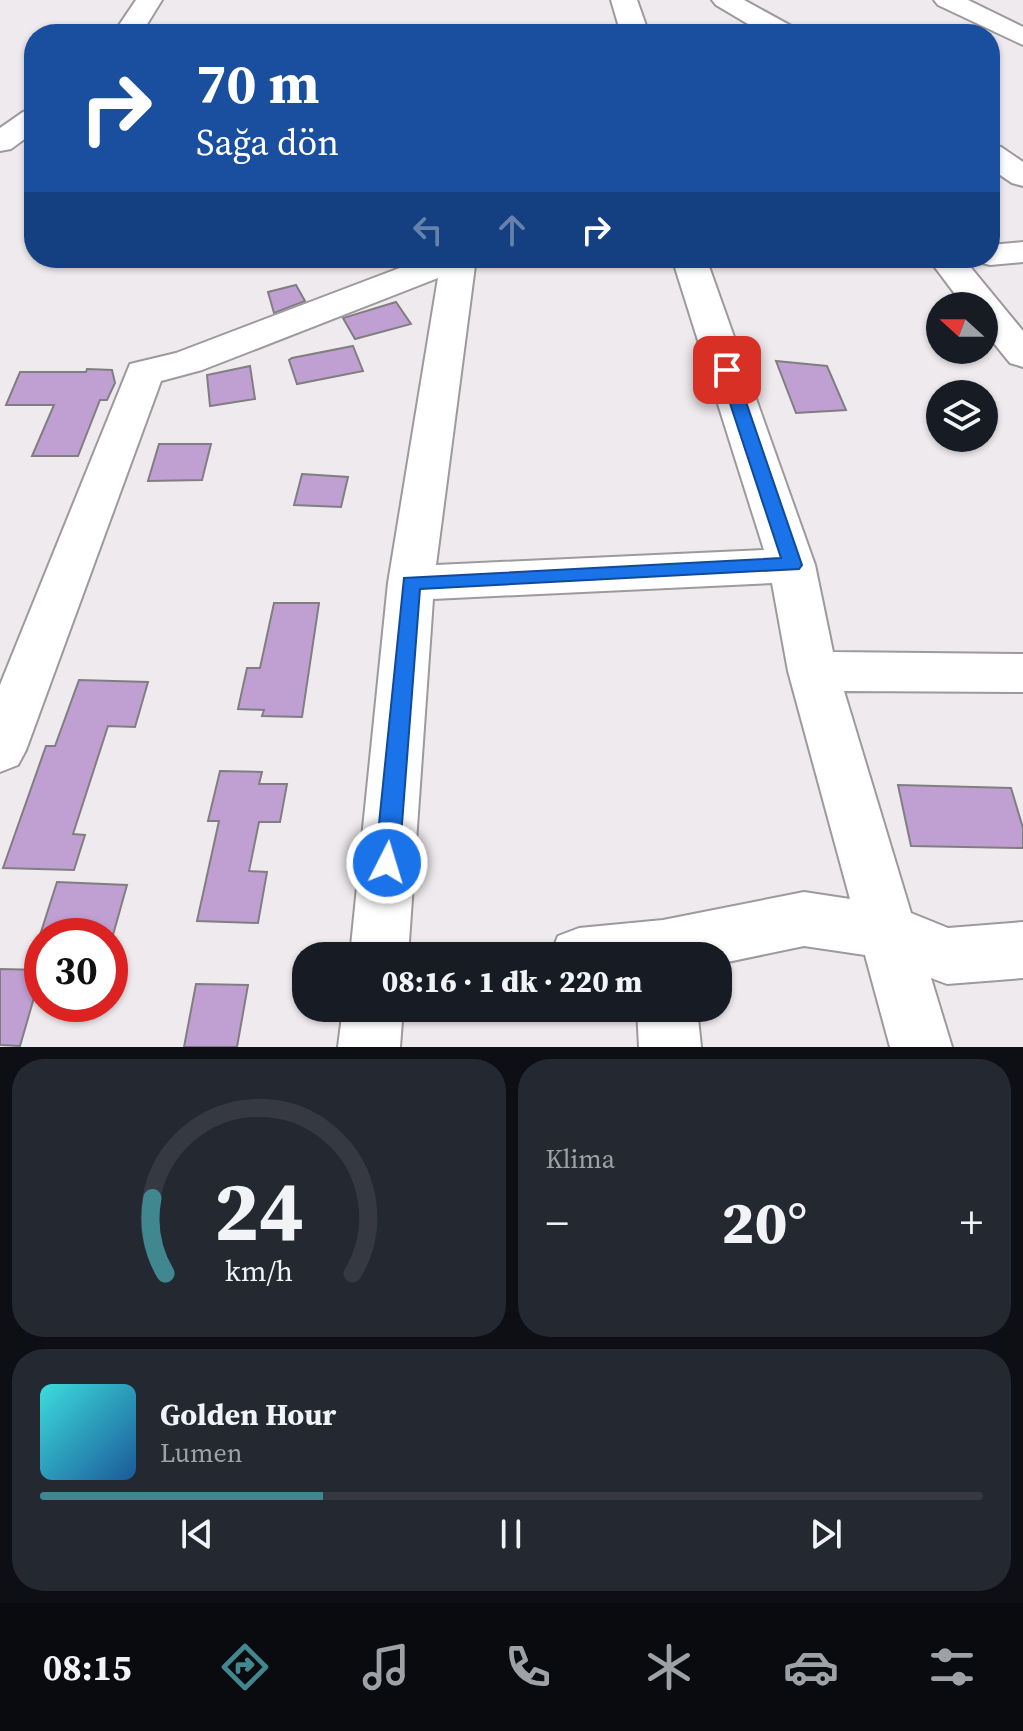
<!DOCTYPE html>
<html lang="tr">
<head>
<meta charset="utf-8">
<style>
	:root { --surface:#171b24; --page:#242831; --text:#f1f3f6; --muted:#9ea1a6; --line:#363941; --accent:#408790 }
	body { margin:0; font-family:"Source Serif 4",serif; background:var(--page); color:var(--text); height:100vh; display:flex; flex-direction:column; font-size:30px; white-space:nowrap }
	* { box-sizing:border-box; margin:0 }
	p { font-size:26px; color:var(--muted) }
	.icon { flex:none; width:44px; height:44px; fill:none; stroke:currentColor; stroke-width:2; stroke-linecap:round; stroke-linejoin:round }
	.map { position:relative; height:1047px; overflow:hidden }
	.sheet { display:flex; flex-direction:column; gap:12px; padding:12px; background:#0d0f14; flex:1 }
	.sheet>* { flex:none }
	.hud { position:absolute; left:24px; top:24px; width:976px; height:244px; border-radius:32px; box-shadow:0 2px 6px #0004; background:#1a4fa0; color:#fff; overflow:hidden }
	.needle { width:52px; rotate:291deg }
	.tools { position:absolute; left:926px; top:292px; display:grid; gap:16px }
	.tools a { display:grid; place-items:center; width:72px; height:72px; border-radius:50%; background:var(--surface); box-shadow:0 2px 6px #0004; font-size:40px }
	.speed { position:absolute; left:24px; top:918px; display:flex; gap:16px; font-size:40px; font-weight:700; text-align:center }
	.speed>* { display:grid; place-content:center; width:104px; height:104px; border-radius:50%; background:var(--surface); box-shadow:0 2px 6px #0004; line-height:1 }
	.speed .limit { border:12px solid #d22; background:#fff; color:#111 }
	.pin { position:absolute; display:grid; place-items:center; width:68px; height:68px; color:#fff; margin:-34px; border-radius:16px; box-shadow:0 4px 12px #0006 }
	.me { position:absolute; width:88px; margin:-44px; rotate:5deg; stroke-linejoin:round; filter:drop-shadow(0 0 6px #0008) }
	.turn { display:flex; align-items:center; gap:28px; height:168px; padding:0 40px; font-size:36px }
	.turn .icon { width:104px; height:104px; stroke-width:2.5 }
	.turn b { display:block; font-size:56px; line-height:68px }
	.lanes { display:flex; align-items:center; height:76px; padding:0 40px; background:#0003; justify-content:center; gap:40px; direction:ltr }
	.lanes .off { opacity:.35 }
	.big { font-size:60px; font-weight:800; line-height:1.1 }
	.sheet .tile { flex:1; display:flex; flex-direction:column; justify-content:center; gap:12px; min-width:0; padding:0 28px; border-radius:32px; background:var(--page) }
	.sheet .dial { align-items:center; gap:0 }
	.dial svg { height:208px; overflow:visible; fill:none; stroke:var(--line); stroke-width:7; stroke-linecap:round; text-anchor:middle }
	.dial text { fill:var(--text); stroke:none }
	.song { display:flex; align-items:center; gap:24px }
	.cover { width:96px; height:96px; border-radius:12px; background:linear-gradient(135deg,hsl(180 70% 55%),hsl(210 70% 35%)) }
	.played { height:8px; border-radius:4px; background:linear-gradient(90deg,var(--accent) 30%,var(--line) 30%) }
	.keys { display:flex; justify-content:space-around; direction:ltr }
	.heat { display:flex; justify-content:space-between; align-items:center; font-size:44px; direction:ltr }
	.sheet .tiles { flex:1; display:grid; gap:12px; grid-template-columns:1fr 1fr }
	.tile:last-child { grid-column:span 2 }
	.trip { position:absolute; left:292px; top:942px; width:440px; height:80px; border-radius:32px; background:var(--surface); box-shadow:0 2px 6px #0004; font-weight:800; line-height:80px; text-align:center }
	.tabs { display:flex; height:128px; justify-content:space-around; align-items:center; background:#090b0e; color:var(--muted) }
	.tabs .icon { width:56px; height:56px }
	.tabs .on { color:var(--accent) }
	.tabs b { font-size:36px; color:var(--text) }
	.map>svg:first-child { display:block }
	.building { fill:#c0a0d2; stroke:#807e81; stroke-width:2 }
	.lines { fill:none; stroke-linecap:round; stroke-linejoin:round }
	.minor-casing { stroke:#9d999c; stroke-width:4 }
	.minor { fill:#fff; fill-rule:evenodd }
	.route { fill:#1a73e8; stroke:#114b97; stroke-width:2 }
</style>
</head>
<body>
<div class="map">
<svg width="1023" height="1047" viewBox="0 0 1023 1047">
	<rect width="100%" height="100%" fill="#eeeaed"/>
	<g class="building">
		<polygon points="296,285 305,301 274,313 268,292"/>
		<polygon points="396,302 411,324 355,339 343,318"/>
		<polygon points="353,346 363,371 297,384 289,360 292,358"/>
		<polygon points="776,361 827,366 846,410 796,413"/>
		<polygon points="250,366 255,399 210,406 207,375"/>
		<polygon points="87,369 112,370 115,383 107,400 100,400 78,456 32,456 54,405 6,405 20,372 86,372"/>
		<polygon points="159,444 211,444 202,480 148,481"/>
		<polygon points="302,474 348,477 341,507 294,505"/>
		<polygon points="274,603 319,603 302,717 262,716 264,710 238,709 247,668 260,668"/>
		<polygon points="79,680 148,682 135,727 108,726 73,834 85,835 74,870 3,868 46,746 55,746"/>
		<polygon points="220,771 262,772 259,784 287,784 280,822 259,822 249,871 267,872 258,923 197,921 219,821 208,821"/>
		<polygon points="898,785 1011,788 1023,828 1023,848 911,846"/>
		<polygon points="57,882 127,885 113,935 41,932"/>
		<polygon points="0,969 42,970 20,1046 0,1045"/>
		<polygon points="196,984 248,985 237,1047 184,1047"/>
	</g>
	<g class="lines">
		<defs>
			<g id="minor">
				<polygon points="136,0 162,0 141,34 113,34"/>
				<polygon points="611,0 637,0 649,34 621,34"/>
				<polygon points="712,0 744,0 795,28 799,34 765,34 716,5"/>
				<polygon points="934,0 968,0 1023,27 1023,45 938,5"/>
				<polygon points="34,109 34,132 11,149 0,151 0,128 23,112"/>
				<polygon points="990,145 1001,147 1023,162 1023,186 1012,183 990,168"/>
				<polygon points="1023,242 1023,262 990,265 978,262 975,258 990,258 990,245"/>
				<polygon points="426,258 476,258 436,565 764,550 672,258 706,258 815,565 833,652 1023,654 1023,692 844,691 911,913 948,928 1023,922 1023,978 947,984 931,978 952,1047 890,1047 865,955 804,946 718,964 718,956 550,956 558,936 579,928 663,920 804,892 850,899 788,671 772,583 433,599 408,956 350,956 388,583 438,278 202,370 161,381 26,750 18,765 0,772 0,685 130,364 176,353"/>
				<polygon points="928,258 963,258 1023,331 1023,367 1010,363 984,331 984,306 964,306"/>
				<polygon points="343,1008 403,1008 400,1047 338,1047"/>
				<polygon points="637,1008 697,1008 701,1047 639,1047"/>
			</g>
		</defs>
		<use href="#minor" class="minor-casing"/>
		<use href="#minor" class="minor"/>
	</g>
	<polygon class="route" points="727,365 735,370 802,565 799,569 420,589 399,863 395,870 387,873 379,870 375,863 404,578 781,558 719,370"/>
</svg>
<div class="tools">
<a><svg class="needle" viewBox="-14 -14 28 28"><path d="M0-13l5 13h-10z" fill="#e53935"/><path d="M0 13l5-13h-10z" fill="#9ea1a6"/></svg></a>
<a><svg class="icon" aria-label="layers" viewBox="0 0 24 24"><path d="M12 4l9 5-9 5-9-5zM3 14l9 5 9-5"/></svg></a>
</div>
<div class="speed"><div class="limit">30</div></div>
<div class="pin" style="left:727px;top:370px;background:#d93025"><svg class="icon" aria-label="arrive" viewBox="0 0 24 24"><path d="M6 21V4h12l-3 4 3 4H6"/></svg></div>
<svg class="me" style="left:387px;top:863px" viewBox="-20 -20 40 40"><circle r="17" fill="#1a73e8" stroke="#fff" stroke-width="3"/><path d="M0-11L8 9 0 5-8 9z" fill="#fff"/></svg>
<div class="trip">08:16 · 1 dk · 220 m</div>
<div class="hud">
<div class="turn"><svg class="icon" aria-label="right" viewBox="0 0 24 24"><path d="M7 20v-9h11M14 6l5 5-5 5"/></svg><div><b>70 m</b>Sağa dön</div></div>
<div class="lanes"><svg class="icon off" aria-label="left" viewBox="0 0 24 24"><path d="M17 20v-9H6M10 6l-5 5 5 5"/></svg><svg class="icon off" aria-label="ahead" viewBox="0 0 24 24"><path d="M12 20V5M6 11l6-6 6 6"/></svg><svg class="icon" aria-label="right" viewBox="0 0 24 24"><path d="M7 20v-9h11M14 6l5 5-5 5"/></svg></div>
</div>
</div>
<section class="sheet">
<div class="tiles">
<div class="tile dial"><svg viewBox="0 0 100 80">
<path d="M14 69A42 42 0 1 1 86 69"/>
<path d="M14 69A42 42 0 0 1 9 40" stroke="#408790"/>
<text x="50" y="56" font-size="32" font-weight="700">24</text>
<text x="50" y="72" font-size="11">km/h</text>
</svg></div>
<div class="tile"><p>Klima</p>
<div class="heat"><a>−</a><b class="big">20°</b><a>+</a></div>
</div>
<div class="tile">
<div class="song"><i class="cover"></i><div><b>Golden Hour</b><p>Lumen</p></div></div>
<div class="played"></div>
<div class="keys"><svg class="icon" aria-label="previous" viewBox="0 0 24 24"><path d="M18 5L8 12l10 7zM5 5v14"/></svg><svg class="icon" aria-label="pause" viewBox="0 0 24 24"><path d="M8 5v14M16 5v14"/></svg><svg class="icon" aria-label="next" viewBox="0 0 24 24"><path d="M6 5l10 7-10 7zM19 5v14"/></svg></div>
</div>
</div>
</section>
<nav class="tabs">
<b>08:15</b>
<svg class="icon on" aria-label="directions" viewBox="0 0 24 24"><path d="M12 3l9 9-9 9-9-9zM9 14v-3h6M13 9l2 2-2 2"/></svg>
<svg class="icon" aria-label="music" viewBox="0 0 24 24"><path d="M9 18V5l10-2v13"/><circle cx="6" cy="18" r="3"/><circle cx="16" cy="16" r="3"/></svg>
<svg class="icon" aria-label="phone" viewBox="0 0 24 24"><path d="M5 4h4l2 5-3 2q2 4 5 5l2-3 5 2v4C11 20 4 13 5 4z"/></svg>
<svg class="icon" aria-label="climate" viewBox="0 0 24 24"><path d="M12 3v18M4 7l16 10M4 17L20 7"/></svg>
<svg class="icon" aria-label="car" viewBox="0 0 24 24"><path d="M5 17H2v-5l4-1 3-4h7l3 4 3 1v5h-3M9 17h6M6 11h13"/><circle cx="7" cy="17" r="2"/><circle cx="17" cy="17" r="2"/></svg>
<svg class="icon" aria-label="filters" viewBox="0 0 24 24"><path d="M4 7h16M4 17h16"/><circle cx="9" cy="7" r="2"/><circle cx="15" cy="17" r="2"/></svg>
</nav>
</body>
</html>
